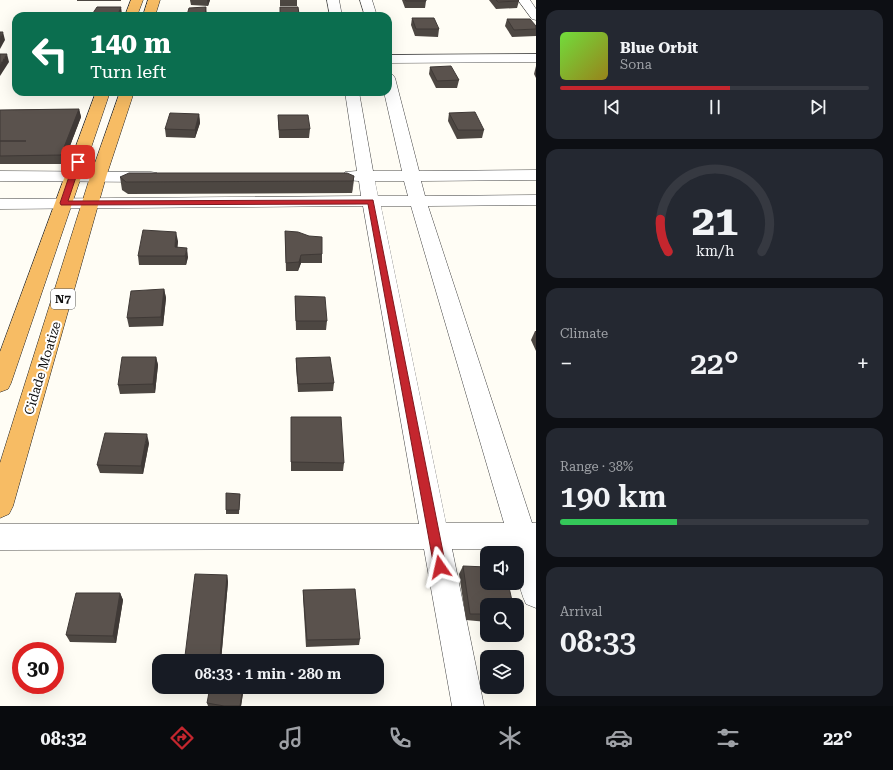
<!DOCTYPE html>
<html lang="en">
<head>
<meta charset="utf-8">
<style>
	:root { --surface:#171b24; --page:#242831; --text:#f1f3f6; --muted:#9ea1a6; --line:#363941; --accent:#c4262e }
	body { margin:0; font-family:"Roboto Serif",serif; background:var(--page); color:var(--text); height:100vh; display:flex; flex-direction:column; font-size:15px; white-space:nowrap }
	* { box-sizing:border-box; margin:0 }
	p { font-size:13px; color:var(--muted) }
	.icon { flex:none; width:22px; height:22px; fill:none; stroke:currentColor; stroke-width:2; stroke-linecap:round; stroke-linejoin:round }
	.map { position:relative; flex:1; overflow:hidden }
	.details { display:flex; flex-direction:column; gap:10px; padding:10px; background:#0d0f14; width:357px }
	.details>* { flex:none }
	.hud { position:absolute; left:12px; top:12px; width:380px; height:84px; border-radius:12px; box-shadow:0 4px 16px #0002; background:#0b6e4f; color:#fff; overflow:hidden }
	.buttons { position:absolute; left:480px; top:546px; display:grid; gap:8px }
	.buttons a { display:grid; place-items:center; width:44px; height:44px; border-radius:8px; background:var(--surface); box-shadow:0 4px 16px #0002; font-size:20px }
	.speed { position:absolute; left:12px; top:642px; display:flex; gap:8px; font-size:20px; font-weight:700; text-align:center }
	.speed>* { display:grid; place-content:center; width:52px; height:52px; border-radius:50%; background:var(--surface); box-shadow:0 4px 16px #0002; line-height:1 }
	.speed .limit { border:6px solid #d22; background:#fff; color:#111 }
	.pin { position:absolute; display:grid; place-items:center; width:34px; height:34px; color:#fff; margin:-17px; border-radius:8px; box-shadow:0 2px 6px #0006 }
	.me { position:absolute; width:44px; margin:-22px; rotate:349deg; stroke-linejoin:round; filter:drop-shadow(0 0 3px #0008) }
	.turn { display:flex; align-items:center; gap:14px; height:84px; padding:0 12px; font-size:18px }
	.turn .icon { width:52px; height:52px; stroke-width:2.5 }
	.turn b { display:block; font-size:28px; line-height:34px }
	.big { font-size:30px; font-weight:600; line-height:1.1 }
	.details .tile { flex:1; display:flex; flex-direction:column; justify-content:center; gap:6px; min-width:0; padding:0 14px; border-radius:12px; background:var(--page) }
	.details .dial { align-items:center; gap:0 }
	.dial svg { height:104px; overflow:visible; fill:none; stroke:var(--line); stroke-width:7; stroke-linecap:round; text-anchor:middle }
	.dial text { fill:var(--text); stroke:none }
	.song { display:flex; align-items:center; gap:12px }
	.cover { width:48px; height:48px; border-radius:6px; background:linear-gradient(135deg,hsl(100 70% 55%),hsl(50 70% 35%)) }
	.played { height:4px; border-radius:2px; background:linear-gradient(90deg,var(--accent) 55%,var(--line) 55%) }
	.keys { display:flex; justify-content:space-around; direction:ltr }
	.heat { display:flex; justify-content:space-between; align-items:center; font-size:22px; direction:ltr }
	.charge { height:6px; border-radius:3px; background:linear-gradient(90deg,#34c759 38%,var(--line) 0) }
	.trip { position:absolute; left:152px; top:654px; width:232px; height:40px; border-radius:12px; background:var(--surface); box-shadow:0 4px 16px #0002; font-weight:600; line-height:40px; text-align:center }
	.tab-bar { display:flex; height:64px; justify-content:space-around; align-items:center; background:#090b0e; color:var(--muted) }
	.tab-bar .icon { width:28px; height:28px }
	.tab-bar .selected { color:var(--accent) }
	.tab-bar b { font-size:18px; color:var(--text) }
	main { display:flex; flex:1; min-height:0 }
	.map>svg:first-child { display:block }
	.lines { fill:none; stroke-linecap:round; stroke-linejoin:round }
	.minor-casing { stroke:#444; stroke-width:1 }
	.trunk-casing { stroke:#222; stroke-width:1 }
	.minor { fill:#fff; fill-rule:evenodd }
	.trunk { fill:#f7bc64; fill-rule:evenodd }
	.wall { fill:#4d4742 }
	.shaded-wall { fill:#3f3936 }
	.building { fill:#5a524d; stroke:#3f3936 }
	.route { fill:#c4262e; stroke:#7f191e }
	.labels { text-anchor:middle; stroke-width:4; stroke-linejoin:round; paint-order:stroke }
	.shield { fill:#fff; stroke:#585858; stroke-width:1 }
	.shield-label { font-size:12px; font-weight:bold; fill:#111 }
	.street-label { font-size:13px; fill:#111; stroke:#fff }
</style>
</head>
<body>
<main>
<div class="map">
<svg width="536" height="706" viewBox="0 0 536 706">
	<rect width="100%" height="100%" fill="#fffdf5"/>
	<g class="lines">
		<defs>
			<g id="minor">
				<polygon points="327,0 339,0 342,16 330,16"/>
				<polygon points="360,0 372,0 377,16 365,16"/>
				<polygon points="518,0 530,0 536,9 536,20 532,19"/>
				<polygon points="536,54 536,62 388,63 388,55"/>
				<path d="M388 74 393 75 395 78 419 171 536 170V180L421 181 425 196 536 195V205L428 206 532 523H536V608L526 604C518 587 517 571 517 553H512L511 549H452L484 706H452L424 549 0 550V524H419L363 206 0 209V199L361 196 359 181 345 180 343 176 345 172 357 171 345 92H359L373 171H402L384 92H388ZM375 181H404L408 196H378ZM381 206H411L504 523H446Z"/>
				<polygon points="0,171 151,172 157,173 159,177 157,181 151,182 0,181"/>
			</g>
			<g id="trunk">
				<polygon points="131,0 143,0 137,16 125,16"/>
				<polygon points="148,0 160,0 155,16 143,16"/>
				<polygon points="96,92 110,92 11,383 8,389 0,392 0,352"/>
				<polygon points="120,92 134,92 106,177 13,506 9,514 0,518 0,463 90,177"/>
			</g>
		</defs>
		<use href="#minor" class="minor-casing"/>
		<use href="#trunk" class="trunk-casing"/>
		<use href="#minor" class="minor"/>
		<use href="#trunk" class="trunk"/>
	</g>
	<g class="wall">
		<rect x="77" y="0" width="44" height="1"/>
		<polygon points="190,0 210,0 208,6 191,5"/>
		<rect x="280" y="0" width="17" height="6"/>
		<polygon points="402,0 426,0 426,1 425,8 405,8"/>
		<polygon points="489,0 518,0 519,1 517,8 496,9"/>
		<polygon points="206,7 206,16 187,16 187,15"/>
		<polygon points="280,7 298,7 299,16 280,16"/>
		<polygon points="412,18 439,29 438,37 415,36 411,25"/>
		<polygon points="507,19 536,26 536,36 512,37 505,26"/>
		<polygon points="536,66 536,78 534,74"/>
		<polygon points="430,67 459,80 457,88 436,88 429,74"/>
		<rect x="174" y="92" width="23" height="1"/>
		<polygon points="79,109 81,117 63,164 0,164 0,110"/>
		<polygon points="449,113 484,130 482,138 457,139 448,121"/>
		<polygon points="199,114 200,123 195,138 166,137 165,129"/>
		<polygon points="278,115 310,129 309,138 279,138"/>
		<polygon points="354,176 352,193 128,194 122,190 120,177"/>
		<polygon points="285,231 322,254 322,263 301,263 298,271 286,271"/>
		<polygon points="178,241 177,247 188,257 186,265 139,265 138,256"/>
		<polygon points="164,289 166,298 163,326 129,327 127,318"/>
		<polygon points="295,296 327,321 326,330 296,330"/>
		<polygon points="535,331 536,331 536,351 531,340"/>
		<polygon points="156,357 158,365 155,393 120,394 118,385"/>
		<polygon points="296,358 334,383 333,391 298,392 296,367"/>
		<polygon points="291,417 344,463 343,471 291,471"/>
		<polygon points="149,443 143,474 100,473 97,465"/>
		<polygon points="240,494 239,514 226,514 226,510"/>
		<polygon points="463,566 487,605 487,622 466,620 459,574"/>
		<polygon points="227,575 228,582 221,661 186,661 185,656"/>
		<polygon points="303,590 360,639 359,645 306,647 303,597"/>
		<polygon points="120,593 123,600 116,643 70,642 66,635"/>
		<polygon points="244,687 241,706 208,706 207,703"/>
	</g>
	<g class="shaded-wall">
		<polygon points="207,0 210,0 208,6"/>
		<polygon points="121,7 122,14 121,16 117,16"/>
		<polygon points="206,7 207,15 206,16 205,16"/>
		<polygon points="3,32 5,40 0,49 0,38"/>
		<polygon points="7,54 9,62 0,76 0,65"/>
		<polygon points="79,109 81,117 63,164 61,155"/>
		<polygon points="199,114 200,123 195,138 195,130"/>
		<polygon points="354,176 353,188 352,193 353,181"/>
		<polygon points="176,232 178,241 177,255 175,247"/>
		<polygon points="187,248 188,257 186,265 185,256"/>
		<polygon points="301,255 301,263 298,271 299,262"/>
		<polygon points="164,289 166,298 163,326 161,317"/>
		<polygon points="156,357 158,365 155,393 153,384"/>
		<polygon points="147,434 149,443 143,474 141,466"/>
		<polygon points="227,575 228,582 221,661 220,657"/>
		<polygon points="120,593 123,600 116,643 113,636"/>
		<polygon points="243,687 244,687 241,706 240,706"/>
	</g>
	<g class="building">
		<polygon points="405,0 426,0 426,1 406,1"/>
		<polygon points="496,0 518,0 519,1 498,2"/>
		<polygon points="97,7 121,7 117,16 91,16"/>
		<polygon points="206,7 205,15 187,15 189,8"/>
		<polygon points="280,7 298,7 299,14 280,14"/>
		<polygon points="412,18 434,18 439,29 416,29"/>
		<polygon points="507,19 530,19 536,26 536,29 514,30"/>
		<polygon points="0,32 3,32 0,38"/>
		<polygon points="0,54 7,54 0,65"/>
		<polygon points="451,66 459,80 437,81 430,67"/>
		<polygon points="79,109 61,155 0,156 0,141 26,141 0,141 0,110"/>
		<polygon points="475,112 484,130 458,130 449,113"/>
		<polygon points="170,113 199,114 195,130 165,129"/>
		<polygon points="278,115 308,115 310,129 279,130"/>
		<polygon points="129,173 347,173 354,176 353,181 126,182 120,177"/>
		<polygon points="143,230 176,232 175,247 187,248 185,256 138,256"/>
		<polygon points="285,231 298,232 309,236 322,237 322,254 301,255 299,262 286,263"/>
		<polygon points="164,289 161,317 127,318 131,291"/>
		<polygon points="295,296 325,297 327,321 296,321"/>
		<polygon points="122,357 156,357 153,384 118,385"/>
		<polygon points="330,357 334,383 298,384 296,358"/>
		<polygon points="291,417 341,417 344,463 291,462"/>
		<polygon points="105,433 147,434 141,466 97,465"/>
		<polygon points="226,493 240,494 239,510 226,510"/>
		<polygon points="463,566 487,567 487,583 508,583 513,605 487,605 487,614 470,614"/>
		<polygon points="195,574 227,575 220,657 185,656"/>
		<polygon points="355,589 360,639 307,640 303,590"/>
		<polygon points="76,593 120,593 113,636 66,635"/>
		<polygon points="210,687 243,687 240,706 224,706 207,703"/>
	</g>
	<polygon class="route" points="78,160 81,162 68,201 373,200 446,567 445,571 440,573 436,571 434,567 368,204 61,205 60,203 74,162"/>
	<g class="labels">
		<rect class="shield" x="51" y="289" width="24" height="20" rx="3"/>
		<g class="shield-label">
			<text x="63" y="303">N7</text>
		</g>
		<g class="street-label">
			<text transform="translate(42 368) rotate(-73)" y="5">Cidade Moatize</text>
		</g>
	</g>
</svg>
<div class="buttons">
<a><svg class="icon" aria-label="sound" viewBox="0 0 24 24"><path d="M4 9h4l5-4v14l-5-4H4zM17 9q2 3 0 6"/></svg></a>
<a><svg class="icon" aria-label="search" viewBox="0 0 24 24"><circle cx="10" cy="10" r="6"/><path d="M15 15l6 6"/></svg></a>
<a><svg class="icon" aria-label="layers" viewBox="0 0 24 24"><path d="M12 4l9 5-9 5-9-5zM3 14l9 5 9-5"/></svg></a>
</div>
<div class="speed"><div class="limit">30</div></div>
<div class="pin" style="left:78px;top:162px;background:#d93025"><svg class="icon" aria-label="arrive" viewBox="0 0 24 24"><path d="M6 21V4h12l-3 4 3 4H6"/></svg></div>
<svg class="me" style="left:440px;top:567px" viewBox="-20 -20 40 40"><path d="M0-17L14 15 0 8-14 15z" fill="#c4262e" stroke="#fff" stroke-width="4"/></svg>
<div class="trip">08:33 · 1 min · 280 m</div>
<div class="hud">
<div class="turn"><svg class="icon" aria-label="left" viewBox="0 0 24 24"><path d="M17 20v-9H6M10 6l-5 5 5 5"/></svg><div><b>140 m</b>Turn left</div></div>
</div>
</div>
<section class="details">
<div class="tile">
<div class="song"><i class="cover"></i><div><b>Blue Orbit</b><p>Sona</p></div></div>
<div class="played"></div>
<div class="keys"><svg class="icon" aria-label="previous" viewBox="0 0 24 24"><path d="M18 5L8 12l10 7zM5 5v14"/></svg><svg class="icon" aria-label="pause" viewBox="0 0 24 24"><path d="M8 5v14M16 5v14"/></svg><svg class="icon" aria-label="next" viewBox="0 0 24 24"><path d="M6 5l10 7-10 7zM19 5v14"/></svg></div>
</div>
<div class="tile dial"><svg viewBox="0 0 100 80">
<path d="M14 69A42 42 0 1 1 86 69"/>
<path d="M14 69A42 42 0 0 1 8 44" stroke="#c4262e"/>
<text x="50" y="56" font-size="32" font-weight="700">21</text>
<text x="50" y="72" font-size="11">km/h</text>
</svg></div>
<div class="tile"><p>Climate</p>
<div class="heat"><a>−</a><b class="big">22°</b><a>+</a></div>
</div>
<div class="tile"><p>Range · 38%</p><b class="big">190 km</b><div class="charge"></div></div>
<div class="tile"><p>Arrival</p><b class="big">08:33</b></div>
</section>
</main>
<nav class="tab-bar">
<b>08:32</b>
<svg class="icon selected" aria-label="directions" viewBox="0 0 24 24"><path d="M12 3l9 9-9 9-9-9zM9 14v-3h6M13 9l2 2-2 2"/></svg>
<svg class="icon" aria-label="music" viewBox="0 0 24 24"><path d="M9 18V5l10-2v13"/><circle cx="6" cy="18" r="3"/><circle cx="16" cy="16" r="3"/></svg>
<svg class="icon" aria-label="phone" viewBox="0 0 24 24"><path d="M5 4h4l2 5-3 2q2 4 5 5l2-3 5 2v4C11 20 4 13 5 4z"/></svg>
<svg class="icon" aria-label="climate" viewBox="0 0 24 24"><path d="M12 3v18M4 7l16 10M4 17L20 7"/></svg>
<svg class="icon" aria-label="car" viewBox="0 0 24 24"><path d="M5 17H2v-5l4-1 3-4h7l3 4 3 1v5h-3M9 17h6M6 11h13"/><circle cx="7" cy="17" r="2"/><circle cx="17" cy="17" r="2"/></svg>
<svg class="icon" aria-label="filters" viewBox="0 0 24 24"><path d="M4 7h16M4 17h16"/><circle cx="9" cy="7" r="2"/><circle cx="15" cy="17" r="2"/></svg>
<b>22°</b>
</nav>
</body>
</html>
